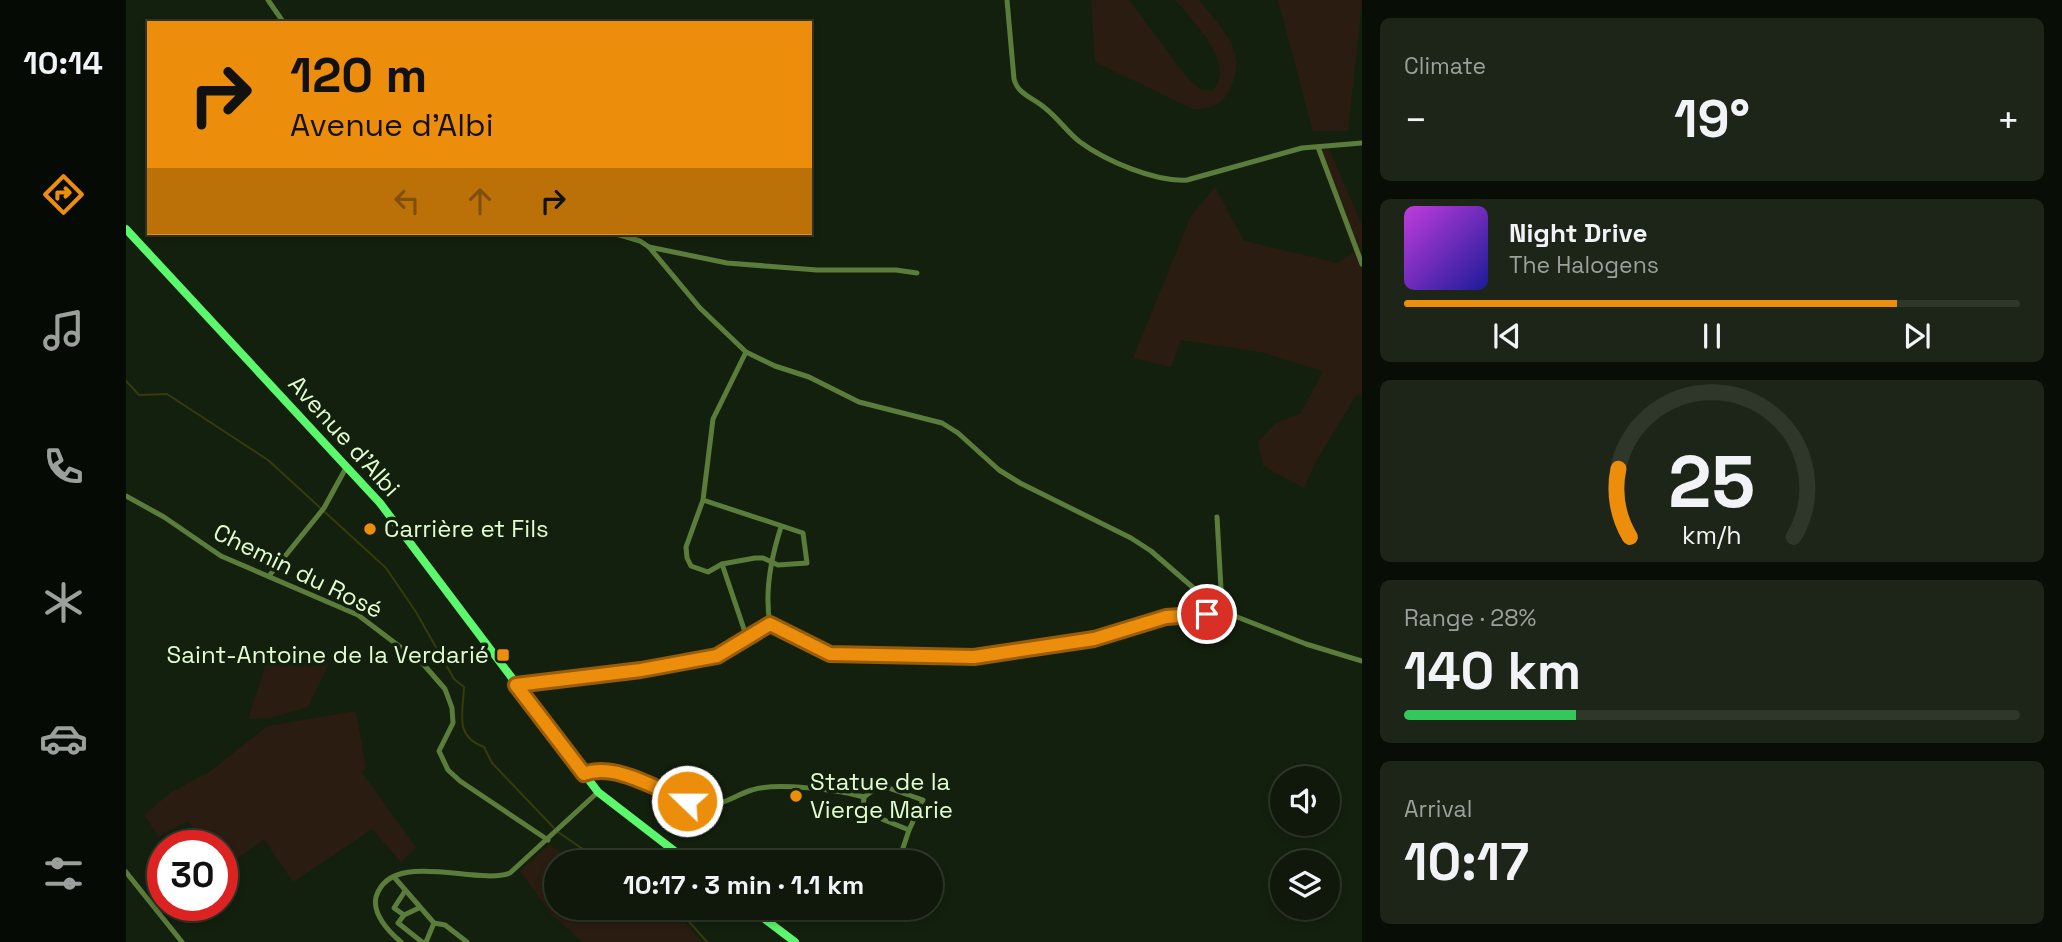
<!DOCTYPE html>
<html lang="en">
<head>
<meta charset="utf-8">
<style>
	:root { --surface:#0f180a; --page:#1d2518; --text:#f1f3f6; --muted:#9ba09c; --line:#2f372b; --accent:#ec8e0b }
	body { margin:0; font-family:"Space Grotesk",sans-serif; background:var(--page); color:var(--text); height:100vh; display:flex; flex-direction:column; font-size:26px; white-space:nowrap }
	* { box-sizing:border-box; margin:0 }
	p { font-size:23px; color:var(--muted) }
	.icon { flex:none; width:38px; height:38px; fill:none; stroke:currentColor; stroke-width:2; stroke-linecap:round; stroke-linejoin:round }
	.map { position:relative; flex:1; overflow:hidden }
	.side { display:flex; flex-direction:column; gap:18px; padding:18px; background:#080d06; width:700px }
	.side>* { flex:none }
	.banner { position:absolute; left:21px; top:21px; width:665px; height:214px; border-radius:0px; box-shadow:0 4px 10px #0003,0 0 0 2px var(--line); background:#ec8e0b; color:#111; overflow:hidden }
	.buttons { position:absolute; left:1144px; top:766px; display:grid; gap:14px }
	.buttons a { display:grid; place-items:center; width:70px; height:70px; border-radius:50%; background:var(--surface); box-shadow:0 4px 10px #0003,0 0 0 2px var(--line); font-size:35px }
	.speed { position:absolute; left:21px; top:830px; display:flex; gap:14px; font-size:35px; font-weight:700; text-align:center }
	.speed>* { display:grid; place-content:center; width:91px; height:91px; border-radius:50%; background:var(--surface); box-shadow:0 4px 10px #0003,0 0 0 2px var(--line); line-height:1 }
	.speed .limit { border:10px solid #d22; background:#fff; color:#111 }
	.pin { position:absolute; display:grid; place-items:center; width:60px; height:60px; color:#fff; margin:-30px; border:4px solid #fff; border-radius:50%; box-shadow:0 2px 7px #0007 }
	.me { position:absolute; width:77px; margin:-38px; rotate:292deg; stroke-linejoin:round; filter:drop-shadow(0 0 5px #0008) }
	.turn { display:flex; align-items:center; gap:24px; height:147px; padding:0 28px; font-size:32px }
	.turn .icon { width:91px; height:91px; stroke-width:2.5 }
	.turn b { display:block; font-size:49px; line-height:60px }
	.lanes { display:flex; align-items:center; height:66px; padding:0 28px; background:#0003; justify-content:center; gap:35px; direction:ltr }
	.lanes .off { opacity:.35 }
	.big { font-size:52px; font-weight:700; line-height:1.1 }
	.side .card { flex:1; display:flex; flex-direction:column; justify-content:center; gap:10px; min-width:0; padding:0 24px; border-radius:10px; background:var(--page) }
	.side .dial { align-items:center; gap:0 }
	.dial svg { height:182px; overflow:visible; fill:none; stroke:var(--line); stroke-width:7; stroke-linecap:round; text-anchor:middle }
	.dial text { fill:var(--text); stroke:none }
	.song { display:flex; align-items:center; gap:21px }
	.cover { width:84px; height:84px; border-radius:10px; background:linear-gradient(135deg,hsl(290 70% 55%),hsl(240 70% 35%)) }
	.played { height:7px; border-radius:4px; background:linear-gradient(90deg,var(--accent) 80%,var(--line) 80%) }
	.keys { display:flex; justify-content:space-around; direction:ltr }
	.heat { display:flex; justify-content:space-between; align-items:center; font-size:38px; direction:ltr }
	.charge { height:10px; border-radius:5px; background:linear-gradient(90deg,#34c759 28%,var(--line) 0) }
	.trip { position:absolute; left:418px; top:850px; width:399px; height:70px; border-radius:35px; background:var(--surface); box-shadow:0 4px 10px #0003,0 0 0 2px var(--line); font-weight:700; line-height:70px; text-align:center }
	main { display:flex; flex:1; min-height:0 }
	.menu { display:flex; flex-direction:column; width:126px; justify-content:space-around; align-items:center; background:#060a04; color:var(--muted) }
	.menu .icon { width:49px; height:49px }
	.menu .active { color:var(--accent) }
	.menu b { font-size:32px; color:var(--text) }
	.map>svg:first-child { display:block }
	.green { fill:#2a1c11 }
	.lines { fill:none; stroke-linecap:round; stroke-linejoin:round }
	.stream { stroke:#363b0b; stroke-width:2 }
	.street { stroke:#5b7d3b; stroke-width:5 }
	.primary { stroke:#5cf76d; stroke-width:8 }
	.route-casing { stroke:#995c07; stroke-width:18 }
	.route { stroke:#ec8e0b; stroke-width:12 }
	.poi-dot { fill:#ec8e0b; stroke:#14200e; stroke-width:2.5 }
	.labels { text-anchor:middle; stroke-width:7; stroke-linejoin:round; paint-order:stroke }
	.street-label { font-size:24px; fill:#e1fdcf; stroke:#14200e }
	.poi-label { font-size:24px; fill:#e1fdcf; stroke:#14200e; text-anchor:start }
</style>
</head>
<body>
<main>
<nav class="menu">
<b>10:14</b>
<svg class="icon active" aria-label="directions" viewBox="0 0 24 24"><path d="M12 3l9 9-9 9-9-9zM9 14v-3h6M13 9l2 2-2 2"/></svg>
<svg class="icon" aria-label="music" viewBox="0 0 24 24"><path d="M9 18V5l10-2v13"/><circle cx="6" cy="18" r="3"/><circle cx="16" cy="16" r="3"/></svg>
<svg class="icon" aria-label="phone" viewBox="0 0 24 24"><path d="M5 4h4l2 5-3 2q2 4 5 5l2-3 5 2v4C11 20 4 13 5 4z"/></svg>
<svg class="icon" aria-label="climate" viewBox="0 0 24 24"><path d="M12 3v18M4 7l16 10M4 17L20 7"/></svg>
<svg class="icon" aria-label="car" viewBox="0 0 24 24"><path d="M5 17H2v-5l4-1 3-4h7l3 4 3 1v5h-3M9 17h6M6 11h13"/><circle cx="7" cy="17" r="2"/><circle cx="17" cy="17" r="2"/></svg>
<svg class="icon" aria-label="filters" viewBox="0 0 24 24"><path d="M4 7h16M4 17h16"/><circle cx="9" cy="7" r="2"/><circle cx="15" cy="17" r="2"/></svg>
</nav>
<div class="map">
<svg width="1236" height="942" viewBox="0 0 1236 942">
	<rect width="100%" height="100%" fill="#14200e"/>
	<g class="green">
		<path d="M965 0H1003L1061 78 1074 89 1086 91C1113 66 1066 21 1050 0H1073C1096 30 1124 52 1103 91 1095 106 1084 109 1067 109L969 62Z"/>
		<polygon points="1152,0 1236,0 1222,131 1187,131"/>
		<polygon points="1203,149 1236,225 1236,396 1230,395 1189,463 1178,488 1137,466 1132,442 1150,423 1175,413 1197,371 1134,352 1055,340 1045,367 1007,358 1065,216 1089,187 1118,241 1212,263 1228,252 1191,150"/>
		<polygon points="144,651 203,663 182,707 145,718 122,719"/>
		<polygon points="230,711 240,769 235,771 290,848 275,862 246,829 167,882 138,839 96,870 96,845 65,845 73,835 62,821 33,837 18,815 44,793 83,772 142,726"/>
		<polygon points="423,845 453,863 430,863 430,908 546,908 576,942 457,942 427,916 394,871"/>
	</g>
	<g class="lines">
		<g class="stream">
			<path d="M0 381 13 395 41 394 142 460 260 568 290 612 328 679 338 687C337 714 328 736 358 747L366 763 428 828"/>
			<polyline points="432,832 477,863"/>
			<polyline points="551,908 581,942"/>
		</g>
		<g class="street">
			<polyline points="142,0 158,23"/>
			<path d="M881 0 888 79C892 95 908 98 919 108 932 118 941 132 954 142 980 161 1029 182 1061 180L1176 148 1236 143"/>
			<polyline points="1192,147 1236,264"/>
			<polyline points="487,233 514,241 523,247 574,308 620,352 649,366 683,377 733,402 816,423 832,433 873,470 894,483 1005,538 1025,551 1071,591 1104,613"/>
			<polyline points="523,247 601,263 691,270 770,270 791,273"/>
			<polyline points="0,496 38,517 95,556 232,615 298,665 319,689 326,708 327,723 313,751 322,770 334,781 422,840"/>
			<polyline points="577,500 677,533 681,563 652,565 637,558 629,558 596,564 582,572 565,566 561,558 560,547 577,500 587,419 620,352"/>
			<polyline points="596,564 621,638"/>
			<polyline points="143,576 198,508 221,466"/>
			<polyline points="1085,601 1095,589 1091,517"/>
			<path d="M644 624C638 591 645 558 655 527"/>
			<polyline points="390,685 515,670 591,656 644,624 703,654 848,657 968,639 1053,615 1089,614 1106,615 1180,644 1236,661"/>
			<path d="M458 774C495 759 538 799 575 805 594 808 609 795 626 790 650 782 713 790 738 797"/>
			<polyline points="738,797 754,785 797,800 783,830 772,863"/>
			<polyline points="738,797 737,808 741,813 783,830"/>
			<polyline points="0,872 56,942"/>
			<polyline points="268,877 308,923 319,925 341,942"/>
			<polyline points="293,908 278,915 272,923 296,942"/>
			<polyline points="278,915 268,908 279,891"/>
			<path d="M275 942C263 932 246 914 250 897 265 848 350 886 384 873L472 792"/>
			<polyline points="300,942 308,923"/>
		</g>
		<g class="primary">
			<polyline points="0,229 254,503 472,792 564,863"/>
			<polyline points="624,908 669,942"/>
		</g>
	</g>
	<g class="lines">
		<defs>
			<path id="route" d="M561 801C532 790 489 762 458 774L390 685 515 670 591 656 644 624 704 654 848 657 968 639 1040 617 1081 614"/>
		</defs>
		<use href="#route" class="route-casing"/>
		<use href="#route" class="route"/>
	</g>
	<g class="poi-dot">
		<circle cx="244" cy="529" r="7"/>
		<rect x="370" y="648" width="14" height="14" rx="3.5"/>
		<circle cx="670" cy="796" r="7"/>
	</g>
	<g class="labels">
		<g class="street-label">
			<text transform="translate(218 436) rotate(48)" y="8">Avenue d'Albi</text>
			<text transform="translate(172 571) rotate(26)" y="8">Chemin du Rosé</text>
		</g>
		<g class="poi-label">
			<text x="258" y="537">Carrière et Fils</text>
			<text x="363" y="663" text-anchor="end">Saint-Antoine de la Verdarié</text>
			<text x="684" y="790">Statue de la<tspan x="684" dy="28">Vierge Marie</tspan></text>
		</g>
	</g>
</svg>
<div class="buttons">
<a><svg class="icon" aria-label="sound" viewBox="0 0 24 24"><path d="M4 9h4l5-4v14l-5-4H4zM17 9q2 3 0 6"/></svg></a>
<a><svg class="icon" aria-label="layers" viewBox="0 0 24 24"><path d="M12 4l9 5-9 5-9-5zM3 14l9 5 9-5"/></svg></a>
</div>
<div class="speed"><div class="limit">30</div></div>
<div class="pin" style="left:1081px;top:614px;background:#d93025"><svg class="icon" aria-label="arrive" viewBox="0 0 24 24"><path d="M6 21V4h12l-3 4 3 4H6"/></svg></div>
<svg class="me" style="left:561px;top:801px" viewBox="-20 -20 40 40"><circle r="17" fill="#ec8e0b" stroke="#fff" stroke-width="3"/><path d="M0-11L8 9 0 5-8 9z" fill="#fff"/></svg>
<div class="trip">10:17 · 3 min · 1.1 km</div>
<div class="banner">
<div class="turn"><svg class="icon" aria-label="right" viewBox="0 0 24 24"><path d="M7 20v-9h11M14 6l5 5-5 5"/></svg><div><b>120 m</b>Avenue d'Albi</div></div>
<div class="lanes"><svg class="icon off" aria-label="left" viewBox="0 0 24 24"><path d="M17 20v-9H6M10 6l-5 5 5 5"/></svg><svg class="icon off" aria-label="ahead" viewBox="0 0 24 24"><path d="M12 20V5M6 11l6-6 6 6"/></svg><svg class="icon" aria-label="right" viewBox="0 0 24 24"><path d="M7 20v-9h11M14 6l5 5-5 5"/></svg></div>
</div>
</div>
<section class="side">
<div class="card"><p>Climate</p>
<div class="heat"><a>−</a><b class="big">19°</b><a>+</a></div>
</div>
<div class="card">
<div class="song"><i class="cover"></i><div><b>Night Drive</b><p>The Halogens</p></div></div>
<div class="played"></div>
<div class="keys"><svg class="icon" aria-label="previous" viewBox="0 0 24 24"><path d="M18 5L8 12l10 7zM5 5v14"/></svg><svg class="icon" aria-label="pause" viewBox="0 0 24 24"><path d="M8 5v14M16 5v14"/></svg><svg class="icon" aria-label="next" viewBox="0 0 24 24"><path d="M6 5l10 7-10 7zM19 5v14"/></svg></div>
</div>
<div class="card dial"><svg viewBox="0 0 100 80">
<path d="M14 69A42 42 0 1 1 86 69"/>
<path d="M14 69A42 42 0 0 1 9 39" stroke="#ec8e0b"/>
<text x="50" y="56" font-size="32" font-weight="700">25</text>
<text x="50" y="72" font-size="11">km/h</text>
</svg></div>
<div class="card"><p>Range · 28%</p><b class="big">140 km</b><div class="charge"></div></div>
<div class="card"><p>Arrival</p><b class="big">10:17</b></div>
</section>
</main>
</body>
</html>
